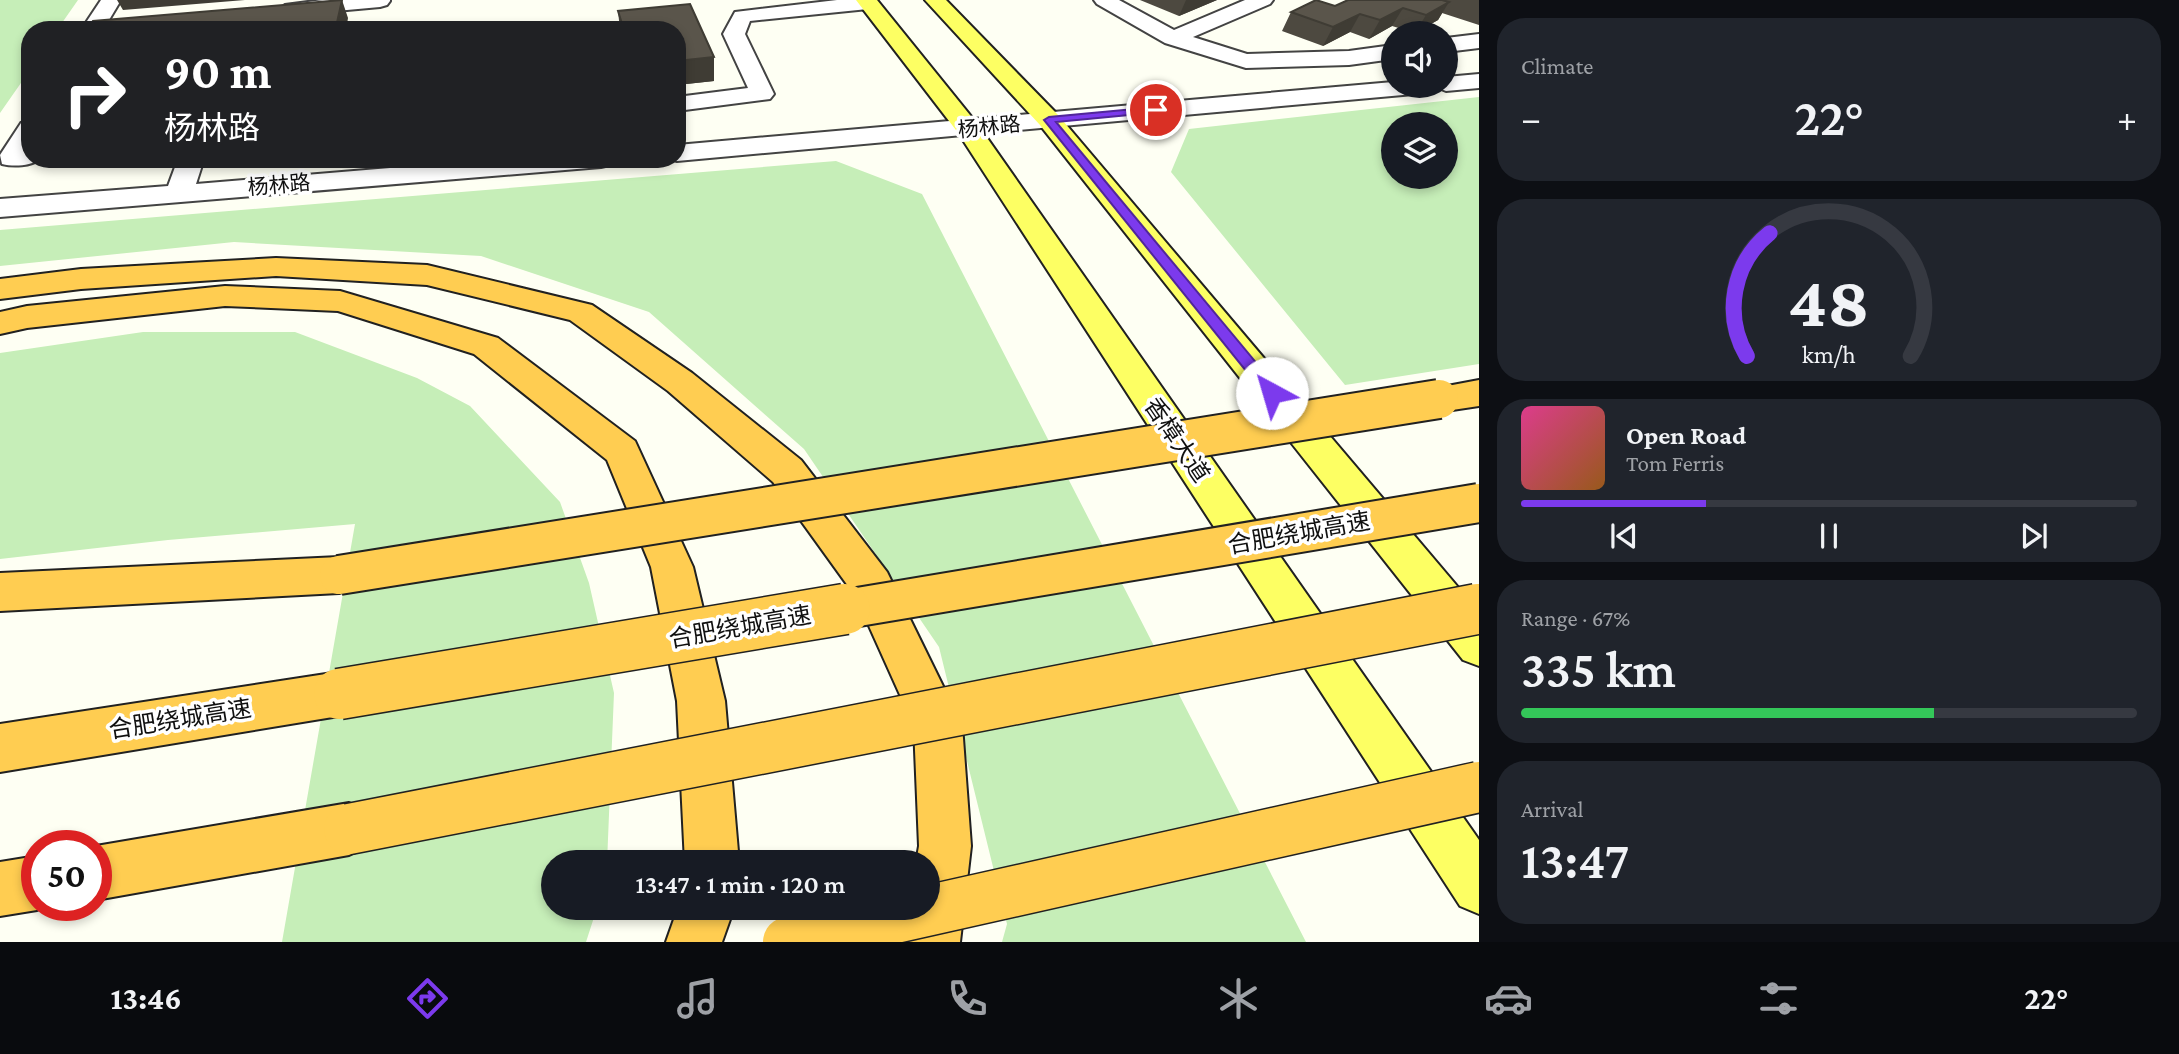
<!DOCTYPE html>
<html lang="en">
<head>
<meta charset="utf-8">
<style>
	:root { --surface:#171b24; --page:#20242c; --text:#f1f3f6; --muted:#9ea1a6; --line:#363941; --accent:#7c3aed }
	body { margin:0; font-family:"Crimson Pro","Noto Sans SC",serif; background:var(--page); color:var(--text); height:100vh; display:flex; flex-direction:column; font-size:26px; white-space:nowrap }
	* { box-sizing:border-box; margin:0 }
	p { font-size:23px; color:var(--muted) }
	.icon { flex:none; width:38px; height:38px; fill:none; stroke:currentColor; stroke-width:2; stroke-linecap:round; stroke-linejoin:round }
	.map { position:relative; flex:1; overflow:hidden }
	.sheet { display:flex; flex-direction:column; gap:18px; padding:18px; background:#0d0f14; width:700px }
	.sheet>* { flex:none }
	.top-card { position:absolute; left:21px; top:21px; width:665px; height:147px; border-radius:28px; box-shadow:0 4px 10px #0003; background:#202124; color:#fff; overflow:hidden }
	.controls { position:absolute; left:1381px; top:21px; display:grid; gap:14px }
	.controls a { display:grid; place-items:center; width:77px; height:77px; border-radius:50%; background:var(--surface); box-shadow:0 4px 10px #0003; font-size:35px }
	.speed { position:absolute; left:21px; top:830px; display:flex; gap:14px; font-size:35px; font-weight:700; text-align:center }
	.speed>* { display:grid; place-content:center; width:91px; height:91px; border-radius:50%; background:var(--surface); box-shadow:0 4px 10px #0003; line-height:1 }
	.speed .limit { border:10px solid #d22; background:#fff; color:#111 }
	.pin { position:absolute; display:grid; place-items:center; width:60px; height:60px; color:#fff; margin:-30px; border:4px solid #fff; border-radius:50%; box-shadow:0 2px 7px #0007 }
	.me { position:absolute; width:77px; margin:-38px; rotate:321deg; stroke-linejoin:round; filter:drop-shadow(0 0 5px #0008) }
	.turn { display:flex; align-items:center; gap:24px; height:147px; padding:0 28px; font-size:32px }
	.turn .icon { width:91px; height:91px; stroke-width:2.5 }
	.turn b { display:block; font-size:49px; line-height:60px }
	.big { font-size:52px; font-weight:600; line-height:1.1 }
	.sheet .card { flex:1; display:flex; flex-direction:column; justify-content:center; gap:10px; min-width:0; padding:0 24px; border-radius:28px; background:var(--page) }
	.sheet .dial { align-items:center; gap:0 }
	.dial svg { height:182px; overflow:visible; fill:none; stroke:var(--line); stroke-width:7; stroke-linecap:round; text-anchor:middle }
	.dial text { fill:var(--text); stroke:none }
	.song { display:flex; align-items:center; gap:21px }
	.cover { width:84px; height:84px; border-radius:10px; background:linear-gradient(135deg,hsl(330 70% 55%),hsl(30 70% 35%)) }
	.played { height:7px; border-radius:4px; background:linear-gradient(90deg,var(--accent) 30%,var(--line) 30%) }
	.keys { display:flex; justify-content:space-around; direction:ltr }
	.heat { display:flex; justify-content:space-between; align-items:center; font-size:38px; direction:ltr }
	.charge { height:10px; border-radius:5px; background:linear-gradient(90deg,#34c759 67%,var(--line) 0) }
	.trip { position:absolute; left:541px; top:850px; width:399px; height:70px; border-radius:35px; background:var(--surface); box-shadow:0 4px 10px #0003; font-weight:600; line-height:70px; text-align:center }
	.menu { display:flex; height:112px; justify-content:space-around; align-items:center; background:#090b0e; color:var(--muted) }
	.menu .icon { width:49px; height:49px }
	.menu .selected { color:var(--accent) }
	.menu b { font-size:32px; color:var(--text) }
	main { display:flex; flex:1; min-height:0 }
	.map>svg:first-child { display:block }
	.green { fill:#c6eeb8; fill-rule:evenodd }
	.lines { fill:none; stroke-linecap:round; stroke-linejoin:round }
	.minor-casing { stroke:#434343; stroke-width:4 }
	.major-casing { stroke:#212121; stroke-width:4 }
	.highway-casing { stroke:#212121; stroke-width:4 }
	.minor { fill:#fff; fill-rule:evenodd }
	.major { fill:#fdff63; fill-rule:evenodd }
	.highway { fill:#ffcd51; fill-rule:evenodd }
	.highway-bridge-far1-casing { stroke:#212121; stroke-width:42; stroke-linecap:butt }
	.highway-bridge-casing { stroke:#212121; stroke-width:53; stroke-linecap:butt }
	.highway-bridge-far1 { stroke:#ffcd51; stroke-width:38 }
	.highway-bridge { stroke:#ffcd51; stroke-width:50 }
	.wall { fill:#4d4940 }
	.shaded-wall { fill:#3f3c34 }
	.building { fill:#5a554b; stroke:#3f3c34; stroke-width:2 }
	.route { fill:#7c3aed; stroke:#51269a; stroke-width:2 }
	.labels { text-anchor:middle; stroke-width:7; stroke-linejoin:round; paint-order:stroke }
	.far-street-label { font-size:21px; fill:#101010; stroke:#fff }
	.street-label { font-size:24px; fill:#101010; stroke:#fff }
</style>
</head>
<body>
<main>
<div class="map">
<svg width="1479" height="942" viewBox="0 0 1479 942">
	<rect width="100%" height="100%" fill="#fefff3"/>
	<g class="green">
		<polygon points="0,0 78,0 57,30 30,30 30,70 0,113"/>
		<path d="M1479 97V364L1345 385 1171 172 1189 129ZM1446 124V177H1393V124Z"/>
		<polygon points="836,161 922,194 1306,942 1002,942 1007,924 939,647 804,449 649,312 481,256 234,242 0,266 0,230"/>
		<polygon points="143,332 295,332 417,378 470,406 560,502 589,583 614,693 607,863 553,863 553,908 597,908 586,942 282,942 355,524 168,540 0,559 0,353"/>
	</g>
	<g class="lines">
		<defs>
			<g id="minor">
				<polygon points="101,0 121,0 103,30 81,30"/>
				<polygon points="323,0 390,0 390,1 387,5 380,7 292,15 285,13 282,9 285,5"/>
				<polygon points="837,0 876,0 878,3 875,7 868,9 750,21 745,34 774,94 770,99 677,111 677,97 748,88 723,34 735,12"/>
				<polygon points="1094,0 1119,0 1174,30 1245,0 1273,0 1270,4 1193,37 1247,54 1349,51 1393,45 1393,59 1349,65 1246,68 1165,43 1097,4"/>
				<polygon points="1479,34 1479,48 1446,52 1446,38"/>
				<polygon points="1479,74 1479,88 1446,91 1436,87 1433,91 1425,93 677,161 670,159 677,159 677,145 1393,82 1393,86 1446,86 1446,77"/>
				<path d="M30 120V159H41C30 166 14 167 2 164L0 155 21 123Z"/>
				<polygon points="178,159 204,159 196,184 499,159 614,159 610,165 601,167 0,217 0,199 168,186"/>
			</g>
			<g id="major">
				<polygon points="856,0 877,0 978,125 1479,840 1479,914 1460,906 959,134"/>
				<polygon points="925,0 946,0 1058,115 1479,612 1479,666 1463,660 1040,125"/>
			</g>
			<g id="highway">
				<polygon points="276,258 427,265 592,305 692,373 801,460 887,572 962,725 971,846 960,942 904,942 909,908 928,908 928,863 916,863 919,846 914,726 856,597 773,482 668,391 570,320 427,285 276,276 81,289 0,299 0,279 81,269"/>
				<polygon points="225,286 340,291 498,338 635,441 693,567 725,701 739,863 685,863 677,701 651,567 607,460 474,354 338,311 225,306 27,328 0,334 0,312 27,306"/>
				<polygon points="1479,380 1479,406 1439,412 1426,408 1421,399 1426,390"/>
				<polygon points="339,557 354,562 360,575 354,588 339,593 0,611 0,573"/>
				<polygon points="339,672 356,678 363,694 356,710 339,716 0,772 0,724"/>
				<polygon points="349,803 367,811 375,829 367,847 349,855 96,900 96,846"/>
				<polygon points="37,856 37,905 50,905 37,910 0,916 0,862"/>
				<polygon points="678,908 734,908 722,942 666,942"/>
			</g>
		</defs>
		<use href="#minor" class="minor-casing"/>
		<use href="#major" class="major-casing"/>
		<use href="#highway" class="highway-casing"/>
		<use href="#minor" class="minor"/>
		<use href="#major" class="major"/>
		<use href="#highway" class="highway"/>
		<defs>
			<g id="highway-bridge-far1">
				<polyline points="339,575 1439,399"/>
				<polyline points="834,611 1479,503"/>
				<polyline points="1468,611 1479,609"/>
			</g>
			<g id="highway-bridge">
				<polyline points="339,694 845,609"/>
				<polyline points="349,829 1477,609"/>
				<polyline points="788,942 1479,787"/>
			</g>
		</defs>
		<use href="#highway-bridge-far1" class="highway-bridge-far1-casing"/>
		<use href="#highway-bridge" class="highway-bridge-casing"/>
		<use href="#highway-bridge-far1" class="highway-bridge-far1"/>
		<use href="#highway-bridge" class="highway-bridge"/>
	</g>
	<g class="wall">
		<polygon points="1140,0 1217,0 1179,16"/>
		<polygon points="1444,0 1479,0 1479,25 1442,13 1438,20 1415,33 1392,26 1369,39 1350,32 1323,46 1282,31 1291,12 1335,6"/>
		<polygon points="690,4 714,57 714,81 677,85 677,30 620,30 618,11"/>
	</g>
	<g class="shaded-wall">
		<polygon points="117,0 245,0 123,10"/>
		<polygon points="342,0 348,18 346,30 306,30"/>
		<polygon points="1186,0 1217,0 1179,16"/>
		<polygon points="1449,2 1438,20 1415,33 1426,15"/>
		<polygon points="1403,8 1392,26 1369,39 1380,20"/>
		<polygon points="1360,14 1350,32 1323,46 1333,27"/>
		<polygon points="714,57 714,81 677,85 677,61"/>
	</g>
	<g class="building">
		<polygon points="342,0 336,27 306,30 87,30 93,21"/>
		<polygon points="1316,0 1335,6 1348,0 1442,0 1449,2 1426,15 1403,8 1380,20 1360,14 1333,27 1291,12"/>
		<polygon points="690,4 714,57 677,61 677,30 624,30 618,11"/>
		<polygon points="30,110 30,116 25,117"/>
	</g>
	<polygon class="route" points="1156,107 1161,110 1160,112 1056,122 1278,389 1280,393 1278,397 1267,397 1044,120 1049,117"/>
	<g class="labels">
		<g class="far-street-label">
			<text transform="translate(989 127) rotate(-6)" y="7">杨林路</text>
			<text transform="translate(279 185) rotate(-5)" y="7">杨林路</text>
		</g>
		<g class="street-label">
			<text transform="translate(1177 440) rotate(56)" y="8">香樟大道</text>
			<text transform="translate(1299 533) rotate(-10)" y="8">合肥绕城高速</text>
			<text transform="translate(740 627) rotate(-10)" y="8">合肥绕城高速</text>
			<text transform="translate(180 719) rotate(-9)" y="8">合肥绕城高速</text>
		</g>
	</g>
</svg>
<div class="controls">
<a><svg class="icon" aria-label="sound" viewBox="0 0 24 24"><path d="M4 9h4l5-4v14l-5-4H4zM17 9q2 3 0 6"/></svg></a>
<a><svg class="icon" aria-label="layers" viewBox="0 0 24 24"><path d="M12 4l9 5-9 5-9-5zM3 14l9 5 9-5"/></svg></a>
</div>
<div class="speed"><div class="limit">50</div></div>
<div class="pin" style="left:1156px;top:110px;background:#d93025"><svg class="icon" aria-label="arrive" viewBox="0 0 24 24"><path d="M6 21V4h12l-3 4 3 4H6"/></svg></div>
<svg class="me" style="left:1272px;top:393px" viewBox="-20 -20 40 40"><circle r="19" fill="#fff"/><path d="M0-13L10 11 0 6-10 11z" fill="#7c3aed"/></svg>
<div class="trip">13:47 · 1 min · 120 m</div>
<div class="top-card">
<div class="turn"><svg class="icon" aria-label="right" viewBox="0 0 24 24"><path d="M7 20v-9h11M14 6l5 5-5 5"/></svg><div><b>90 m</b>杨林路</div></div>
</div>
</div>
<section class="sheet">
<div class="card"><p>Climate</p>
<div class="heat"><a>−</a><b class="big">22°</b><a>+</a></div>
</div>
<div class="card dial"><svg viewBox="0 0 100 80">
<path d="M14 69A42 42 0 1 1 86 69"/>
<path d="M14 69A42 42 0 0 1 24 15" stroke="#7c3aed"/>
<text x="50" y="56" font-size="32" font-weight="700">48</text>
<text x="50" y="72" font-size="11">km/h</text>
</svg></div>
<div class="card">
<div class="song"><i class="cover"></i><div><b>Open Road</b><p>Tom Ferris</p></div></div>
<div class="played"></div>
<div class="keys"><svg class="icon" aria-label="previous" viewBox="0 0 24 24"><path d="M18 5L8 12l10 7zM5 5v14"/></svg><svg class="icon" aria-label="pause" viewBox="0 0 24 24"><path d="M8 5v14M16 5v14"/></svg><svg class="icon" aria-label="next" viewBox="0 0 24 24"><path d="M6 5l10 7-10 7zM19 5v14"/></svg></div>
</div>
<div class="card"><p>Range · 67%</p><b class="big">335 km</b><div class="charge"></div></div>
<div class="card"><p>Arrival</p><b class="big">13:47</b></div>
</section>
</main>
<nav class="menu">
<b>13:46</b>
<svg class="icon selected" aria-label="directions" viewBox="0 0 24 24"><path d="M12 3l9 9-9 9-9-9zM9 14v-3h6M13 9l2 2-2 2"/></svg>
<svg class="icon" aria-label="music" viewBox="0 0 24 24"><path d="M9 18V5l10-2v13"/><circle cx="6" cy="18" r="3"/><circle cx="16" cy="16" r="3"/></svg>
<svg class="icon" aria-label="phone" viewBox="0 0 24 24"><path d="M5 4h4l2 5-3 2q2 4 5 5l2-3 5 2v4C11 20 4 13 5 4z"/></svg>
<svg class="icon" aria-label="climate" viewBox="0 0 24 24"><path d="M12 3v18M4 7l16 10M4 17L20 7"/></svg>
<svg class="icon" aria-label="car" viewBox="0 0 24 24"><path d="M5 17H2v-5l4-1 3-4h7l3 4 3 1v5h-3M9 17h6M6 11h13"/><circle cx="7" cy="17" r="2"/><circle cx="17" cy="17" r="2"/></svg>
<svg class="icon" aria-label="filters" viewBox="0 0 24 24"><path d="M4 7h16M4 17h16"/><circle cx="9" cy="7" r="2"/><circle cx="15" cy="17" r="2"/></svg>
<b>22°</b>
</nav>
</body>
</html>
